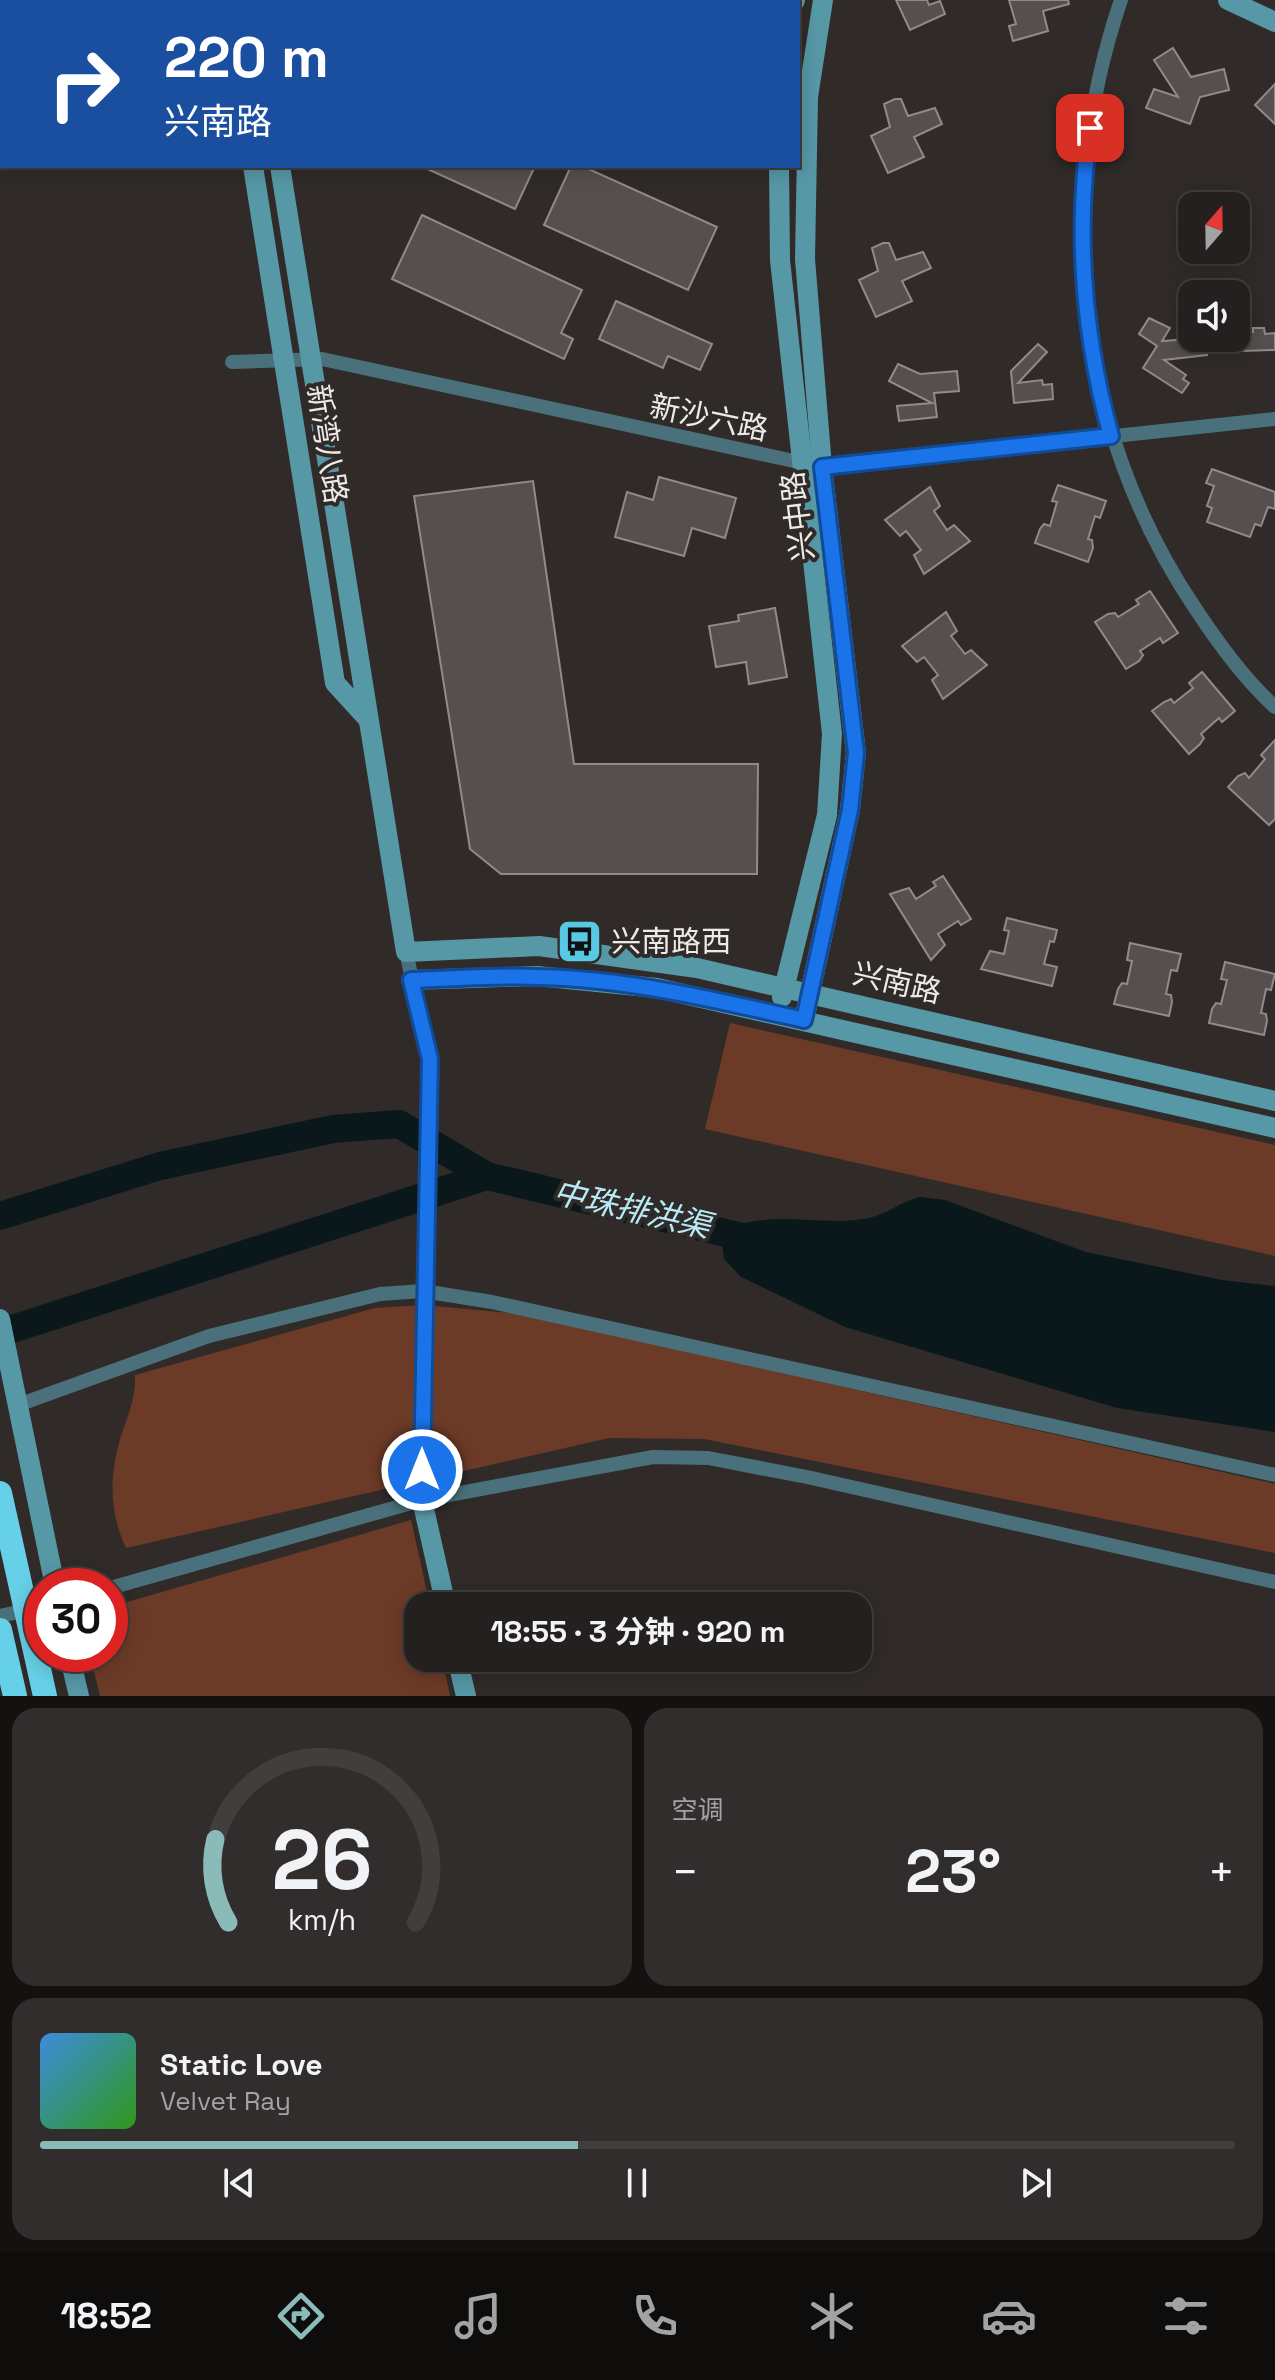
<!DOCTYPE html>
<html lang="zh">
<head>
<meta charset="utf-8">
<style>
	:root { --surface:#24201f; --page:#302d2c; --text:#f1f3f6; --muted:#a3a3a4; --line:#413e3d; --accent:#8bbbb9 }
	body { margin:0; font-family:"Space Grotesk","Noto Sans SC",sans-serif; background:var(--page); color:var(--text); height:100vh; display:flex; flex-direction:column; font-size:30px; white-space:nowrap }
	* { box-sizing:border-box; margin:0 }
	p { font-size:26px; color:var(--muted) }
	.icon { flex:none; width:44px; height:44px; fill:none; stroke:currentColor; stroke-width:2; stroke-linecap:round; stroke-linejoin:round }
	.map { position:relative; height:1696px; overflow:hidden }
	.drawer { display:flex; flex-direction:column; gap:12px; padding:12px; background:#141211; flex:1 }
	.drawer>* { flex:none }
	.banner { position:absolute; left:0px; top:0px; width:800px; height:168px; box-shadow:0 4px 20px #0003,0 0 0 2px var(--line); background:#1a4fa0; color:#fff; overflow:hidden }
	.needle { width:52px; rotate:20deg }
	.fabs { position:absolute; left:1178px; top:192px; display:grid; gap:16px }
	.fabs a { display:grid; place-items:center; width:72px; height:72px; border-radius:16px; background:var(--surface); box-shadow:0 4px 20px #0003,0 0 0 2px var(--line); font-size:40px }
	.speed { position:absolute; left:24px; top:1568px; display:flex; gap:16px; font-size:40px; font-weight:700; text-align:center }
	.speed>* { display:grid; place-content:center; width:104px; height:104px; border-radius:50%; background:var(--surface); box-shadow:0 4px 20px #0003,0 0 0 2px var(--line); line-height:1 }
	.speed .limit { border:12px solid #d22; background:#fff; color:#111 }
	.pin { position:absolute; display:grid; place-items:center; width:68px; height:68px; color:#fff; margin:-34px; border-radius:16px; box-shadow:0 4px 12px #0006 }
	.me { position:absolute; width:88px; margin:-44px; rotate:0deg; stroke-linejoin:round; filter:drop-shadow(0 0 6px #0008) }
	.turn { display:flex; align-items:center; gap:28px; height:168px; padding:0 32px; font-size:36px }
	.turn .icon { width:104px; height:104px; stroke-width:2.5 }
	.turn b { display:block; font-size:56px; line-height:68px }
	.big { font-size:60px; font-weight:700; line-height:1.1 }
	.drawer .card { flex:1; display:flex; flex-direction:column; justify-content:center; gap:12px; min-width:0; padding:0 28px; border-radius:24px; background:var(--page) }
	.drawer .dial { align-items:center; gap:0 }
	.dial svg { height:208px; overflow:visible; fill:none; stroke:var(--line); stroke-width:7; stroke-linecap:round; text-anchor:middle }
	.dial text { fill:var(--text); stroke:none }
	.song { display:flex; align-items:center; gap:24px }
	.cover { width:96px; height:96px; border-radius:12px; background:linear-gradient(135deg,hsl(210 70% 55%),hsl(110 70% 35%)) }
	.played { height:8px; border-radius:4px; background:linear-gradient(90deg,var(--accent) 45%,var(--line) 45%) }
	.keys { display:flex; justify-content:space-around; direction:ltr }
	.heat { display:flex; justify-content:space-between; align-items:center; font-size:44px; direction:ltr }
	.drawer .tiles { flex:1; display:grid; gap:12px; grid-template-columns:1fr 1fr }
	.card:last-child { grid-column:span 2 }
	.trip { position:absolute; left:404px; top:1592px; width:468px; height:80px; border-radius:24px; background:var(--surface); box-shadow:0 4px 20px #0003,0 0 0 2px var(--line); font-weight:700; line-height:80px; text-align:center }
	.dock { display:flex; height:128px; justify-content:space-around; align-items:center; background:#0e0d0c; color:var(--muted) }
	.dock .icon { width:56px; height:56px }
	.dock .selected { color:var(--accent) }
	.dock b { font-size:36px; color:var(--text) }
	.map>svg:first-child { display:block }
	.green { fill:#6c3b27 }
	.water { fill:#0a181c }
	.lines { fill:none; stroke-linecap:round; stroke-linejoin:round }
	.river { stroke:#0a181c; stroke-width:28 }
	.building { fill:#554f4d; stroke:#918a88; stroke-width:2 }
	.street { stroke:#4a717b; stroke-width:14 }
	.secondary { stroke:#5798a7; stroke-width:20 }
	.highway { stroke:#67d0e9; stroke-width:24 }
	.highway-bridge { stroke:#67d0e9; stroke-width:24 }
	.route-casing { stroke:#114b97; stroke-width:20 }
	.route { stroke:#1a73e8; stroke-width:14 }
	.labels { text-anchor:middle; stroke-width:8; stroke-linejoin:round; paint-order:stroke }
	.street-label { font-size:30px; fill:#edeae8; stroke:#302b29 }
	.poi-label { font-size:30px; fill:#edeae8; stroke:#302b29; text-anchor:start }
	.water-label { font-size:32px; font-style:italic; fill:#b8e9f6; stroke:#302b29 }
</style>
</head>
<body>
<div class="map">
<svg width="1275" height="1696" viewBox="0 0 1275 1696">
	<rect width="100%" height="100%" fill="#302b29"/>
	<g class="green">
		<polygon points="730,1023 1275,1145 1275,1256 705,1129"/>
		<path d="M423 1305 520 1314 1275 1484V1553L704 1439 609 1438 126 1548C109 1512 109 1475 121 1436 128 1415 136 1398 135 1375L375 1308Z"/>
		<polygon points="411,1520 430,1606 418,1606 418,1658 442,1658 450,1696 100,1696 90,1654 110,1654 110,1607"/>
	</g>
	<path class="water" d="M920 1197 945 1200 1086 1252 1222 1280 1275 1286V1432L1117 1408 845 1327 741 1277 724 1259 721 1233C766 1206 819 1228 869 1218 887 1214 902 1201 920 1197Z"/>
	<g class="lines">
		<g class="river">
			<polyline points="0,1216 160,1166 333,1129 399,1124 487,1176"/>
			<polyline points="0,1333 487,1176 759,1241"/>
		</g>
	</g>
	<g class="building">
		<polygon points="896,0 927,0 929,5 940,1 945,14 910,30"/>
		<polygon points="1009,0 1068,0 1069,4 1043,11 1048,31 1013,41 1009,26 1016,24"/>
		<polygon points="1173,48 1191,77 1224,69 1229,90 1200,97 1190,124 1146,108 1154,89 1178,97 1154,60"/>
		<polygon points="1275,84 1275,124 1255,105"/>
		<polygon points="895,99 901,99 908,116 935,108 942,124 914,137 924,157 888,173 871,136 890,127 884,104"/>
		<polygon points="421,166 535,166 515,209"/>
		<polygon points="571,166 582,166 717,227 688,290 544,225"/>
		<polygon points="422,215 582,290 561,333 573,339 564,359 392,279"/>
		<polygon points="883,243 889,243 896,260 923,252 931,268 902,281 912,301 876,317 859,280 878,271 872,248"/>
		<polygon points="616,301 712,344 700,370 668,356 663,368 599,339"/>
		<polygon points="1149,318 1170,328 1162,341 1205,338 1207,355 1164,360 1186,375 1183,379 1189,383 1182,393 1143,368 1157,346 1139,334"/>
		<polygon points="1253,328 1264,328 1265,334 1275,333 1275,350 1242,351 1241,332 1253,332"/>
		<polygon points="1038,344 1047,352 1018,383 1042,380 1043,385 1052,384 1053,399 1014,403 1011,371"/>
		<polygon points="898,364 920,374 957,371 959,391 934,393 937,417 899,421 897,406 932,403 889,381"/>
		<polygon points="1212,469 1275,492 1275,509 1268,507 1261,526 1255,524 1250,537 1207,522 1212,508 1207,506 1214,486 1206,483"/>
		<polygon points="659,477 736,498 725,538 692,528 684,556 615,537 627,492 653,500"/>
		<polygon points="533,481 574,764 758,764 757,874 501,874 470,849 414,496"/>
		<polygon points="1058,485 1106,501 1100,518 1095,516 1088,539 1092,540 1093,548 1088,562 1035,543 1040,529 1044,524 1050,526 1057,502 1052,501"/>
		<polygon points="930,487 940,506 934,511 947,530 954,525 970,541 924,574 914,555 921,550 906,531 900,536 885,520"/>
		<polygon points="1150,591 1178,633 1163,643 1160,638 1140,651 1143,655 1139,661 1126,669 1095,622 1108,614 1115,613 1118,617 1139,604 1136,600"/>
		<polygon points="775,608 787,677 749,684 746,662 716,667 709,626 739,621 738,615"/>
		<polygon points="946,612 957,631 951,636 965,654 971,650 987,665 943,699 932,680 938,675 924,657 917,662 902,646"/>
		<polygon points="1202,672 1235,711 1222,722 1219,718 1201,734 1204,738 1200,744 1189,754 1152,711 1164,702 1171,699 1174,703 1193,688 1189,683"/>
		<polygon points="1275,740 1275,819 1269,825 1228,787 1238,776 1245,773 1249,778 1265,759 1261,755"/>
		<polygon points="943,876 971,919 961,925 958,921 938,934 945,945 931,960 890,894 909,888 916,899 936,886 933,882"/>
		<polygon points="1007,918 1057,930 1054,942 1050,941 1044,964 1057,967 1052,986 981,969 990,951 1004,954 1009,931 1004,930"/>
		<polygon points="1130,943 1181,954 1177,971 1171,970 1166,994 1171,995 1172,1002 1169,1016 1114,1004 1118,989 1122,983 1127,984 1132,961 1127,960"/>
		<polygon points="1225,962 1275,974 1271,990 1266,989 1261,1013 1266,1014 1267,1021 1264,1035 1209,1023 1212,1009 1216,1003 1221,1004 1227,980 1221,979"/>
	</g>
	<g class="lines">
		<g class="street">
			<path d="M1121 0C1052 202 1075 430 1195 608 1218 643 1244 679 1275 707"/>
			<polyline points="232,362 322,359 822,467 1275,419"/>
			<polyline points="406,952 430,1059 423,1291 422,1500"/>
			<polyline points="18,1405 209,1336 380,1294 423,1291 492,1302 1275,1475"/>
			<polyline points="110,1588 422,1500 653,1457 708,1458 807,1477 1275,1582"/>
			<polyline points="0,1616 42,1607"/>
		</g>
		<g class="secondary">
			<polyline points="1228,0 1275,22"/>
			<polyline points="245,2 245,0"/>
			<polyline points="272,2 272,0"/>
			<polyline points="794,2 795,0"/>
			<polyline points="253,166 335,683 368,719"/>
			<polyline points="280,166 406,952 539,946 697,968 1275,1101"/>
			<polyline points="779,166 780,260 832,734 827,815 782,997"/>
			<polyline points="411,980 537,976 657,988 1275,1128"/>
			<polyline points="804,1020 850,810 856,753 822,467 805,259 808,97 823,0"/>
			<polyline points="0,1319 55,1586"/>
			<polyline points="422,1500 446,1606"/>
			<polyline points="69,1654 79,1696"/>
			<polyline points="457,1658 466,1696"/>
		</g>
		<polyline class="highway" points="0,1630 15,1696"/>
		<polyline class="highway-bridge" points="0,1493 45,1696"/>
	</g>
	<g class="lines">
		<defs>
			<path id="route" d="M422 1470 430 1059 411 980C453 979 497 975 539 977 629 979 716 1000 804 1020L850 810 856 753 822 467 1111 436C1083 334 1075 232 1090 128"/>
		</defs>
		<use href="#route" class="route-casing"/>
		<use href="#route" class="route"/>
	</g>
	<defs>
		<symbol id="bus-square" viewBox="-11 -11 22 22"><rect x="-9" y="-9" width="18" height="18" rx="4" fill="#57c9e3" stroke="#302b29"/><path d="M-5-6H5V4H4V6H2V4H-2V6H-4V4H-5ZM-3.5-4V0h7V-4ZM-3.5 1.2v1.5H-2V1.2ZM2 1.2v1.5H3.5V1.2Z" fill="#111"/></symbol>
	</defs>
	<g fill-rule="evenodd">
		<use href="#bus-square" x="554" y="916" width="51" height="51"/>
	</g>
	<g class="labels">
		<g class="street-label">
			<text transform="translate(709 418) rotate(12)" y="10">新沙六路</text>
			<text transform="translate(327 444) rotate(81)" y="10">新湾八路</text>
			<text transform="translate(798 516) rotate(-97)" y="10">兴中路</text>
			<text transform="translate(897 983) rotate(13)" y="10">兴南路</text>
		</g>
		<g class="poi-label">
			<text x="611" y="952">兴南路西</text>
		</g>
		<g class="water-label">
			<text transform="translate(632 1209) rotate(13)" y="11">中珠排洪渠</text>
		</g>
	</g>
</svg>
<div class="fabs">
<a><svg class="needle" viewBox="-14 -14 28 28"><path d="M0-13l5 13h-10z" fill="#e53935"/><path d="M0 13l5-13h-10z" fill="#a3a3a4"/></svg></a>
<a><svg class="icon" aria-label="sound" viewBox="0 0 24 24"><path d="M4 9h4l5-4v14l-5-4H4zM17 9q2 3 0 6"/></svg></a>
</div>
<div class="speed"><div class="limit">30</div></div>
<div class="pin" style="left:1090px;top:128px;background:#d93025"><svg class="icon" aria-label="arrive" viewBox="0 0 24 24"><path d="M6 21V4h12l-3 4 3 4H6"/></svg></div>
<svg class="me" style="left:422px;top:1470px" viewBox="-20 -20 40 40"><circle r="17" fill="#1a73e8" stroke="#fff" stroke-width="3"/><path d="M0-11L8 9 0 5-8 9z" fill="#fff"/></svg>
<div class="trip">18:55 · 3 分钟 · 920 m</div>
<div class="banner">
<div class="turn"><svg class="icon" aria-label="right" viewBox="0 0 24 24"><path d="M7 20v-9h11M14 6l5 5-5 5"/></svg><div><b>220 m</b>兴南路</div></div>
</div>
</div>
<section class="drawer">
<div class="tiles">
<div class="card dial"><svg viewBox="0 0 100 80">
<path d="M14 69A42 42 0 1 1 86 69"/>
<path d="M14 69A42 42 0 0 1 9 37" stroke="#8bbbb9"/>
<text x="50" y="56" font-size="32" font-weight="700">26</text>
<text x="50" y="72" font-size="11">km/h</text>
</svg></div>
<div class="card"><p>空调</p>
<div class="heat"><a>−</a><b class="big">23°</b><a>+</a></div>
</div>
<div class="card">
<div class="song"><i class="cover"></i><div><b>Static Love</b><p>Velvet Ray</p></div></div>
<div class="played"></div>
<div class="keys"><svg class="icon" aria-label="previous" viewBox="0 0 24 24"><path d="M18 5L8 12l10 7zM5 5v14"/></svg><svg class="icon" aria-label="pause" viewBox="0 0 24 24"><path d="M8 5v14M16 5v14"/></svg><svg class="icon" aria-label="next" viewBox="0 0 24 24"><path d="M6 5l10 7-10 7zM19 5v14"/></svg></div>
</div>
</div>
</section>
<nav class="dock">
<b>18:52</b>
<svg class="icon selected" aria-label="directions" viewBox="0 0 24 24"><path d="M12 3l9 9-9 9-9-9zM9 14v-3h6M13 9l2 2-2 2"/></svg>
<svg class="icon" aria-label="music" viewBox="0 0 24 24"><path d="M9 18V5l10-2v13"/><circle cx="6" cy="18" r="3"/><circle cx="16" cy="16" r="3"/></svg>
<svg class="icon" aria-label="phone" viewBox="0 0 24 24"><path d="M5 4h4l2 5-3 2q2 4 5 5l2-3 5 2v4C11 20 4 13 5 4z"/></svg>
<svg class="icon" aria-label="climate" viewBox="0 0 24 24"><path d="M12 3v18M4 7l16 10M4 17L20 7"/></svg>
<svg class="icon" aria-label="car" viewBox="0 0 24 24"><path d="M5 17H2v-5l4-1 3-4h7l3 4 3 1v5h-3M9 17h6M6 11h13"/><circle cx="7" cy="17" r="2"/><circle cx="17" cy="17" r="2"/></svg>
<svg class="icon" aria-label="filters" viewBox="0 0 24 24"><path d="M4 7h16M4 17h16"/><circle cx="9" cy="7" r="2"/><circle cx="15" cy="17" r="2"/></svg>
</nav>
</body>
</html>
